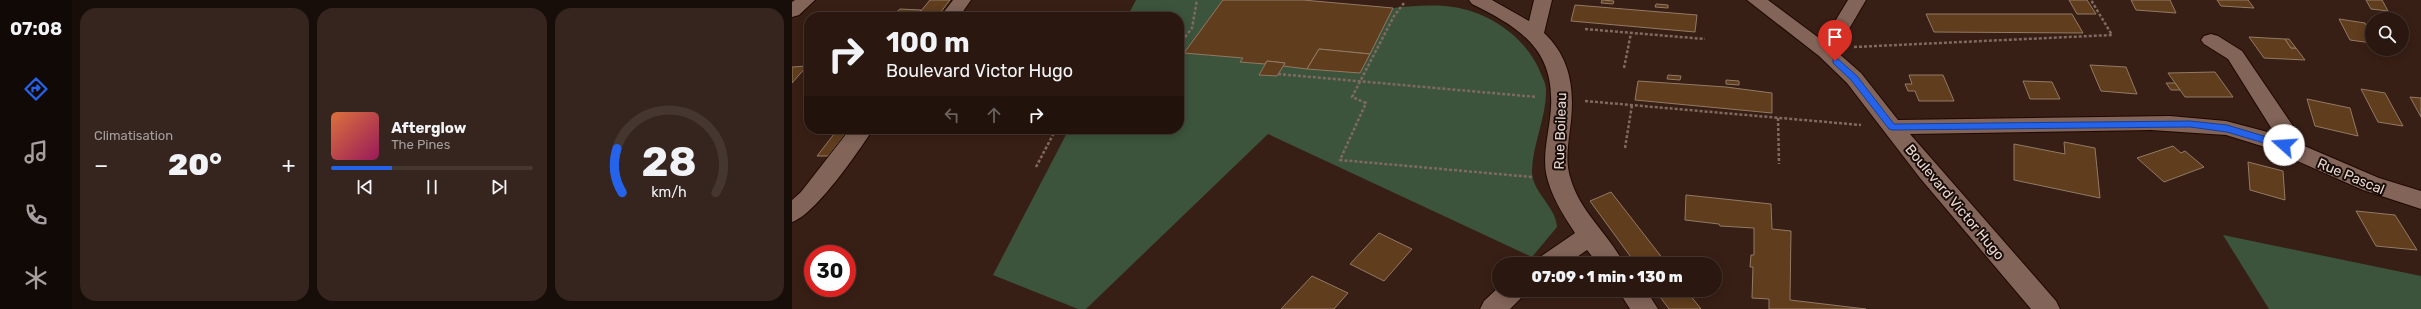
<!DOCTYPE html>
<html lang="fr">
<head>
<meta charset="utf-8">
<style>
	:root { --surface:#2a1710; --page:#36241e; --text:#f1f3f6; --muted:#a59f9f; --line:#463630; --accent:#2563eb }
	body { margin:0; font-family:Rubik,sans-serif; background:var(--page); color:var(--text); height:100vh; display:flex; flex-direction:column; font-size:15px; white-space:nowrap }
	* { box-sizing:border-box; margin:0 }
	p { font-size:13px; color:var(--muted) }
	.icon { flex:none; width:22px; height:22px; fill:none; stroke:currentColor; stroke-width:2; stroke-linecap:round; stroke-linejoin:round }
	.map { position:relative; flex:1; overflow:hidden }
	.sheet { display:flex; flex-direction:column; gap:8px; padding:8px; background:#170d09; width:720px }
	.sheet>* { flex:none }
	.guide { position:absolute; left:12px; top:12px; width:380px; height:122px; border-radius:16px; box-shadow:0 2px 10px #0003,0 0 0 1px var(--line); background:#2a1710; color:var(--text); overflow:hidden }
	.tools { position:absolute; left:1573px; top:12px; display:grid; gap:8px }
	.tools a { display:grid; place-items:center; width:44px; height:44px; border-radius:50%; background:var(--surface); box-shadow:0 2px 10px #0003,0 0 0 1px var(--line); font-size:20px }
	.speed { position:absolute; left:12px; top:245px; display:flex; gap:8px; font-size:20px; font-weight:700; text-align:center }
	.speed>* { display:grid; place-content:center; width:52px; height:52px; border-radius:50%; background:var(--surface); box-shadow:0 2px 10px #0003,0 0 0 1px var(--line); line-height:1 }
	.speed .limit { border:6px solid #d22; background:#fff; color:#111 }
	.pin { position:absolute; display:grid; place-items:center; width:34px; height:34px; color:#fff; margin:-41px -17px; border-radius:50% 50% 50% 0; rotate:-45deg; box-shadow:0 0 4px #0007 }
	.pin .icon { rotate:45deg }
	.me { position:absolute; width:44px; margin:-22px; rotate:289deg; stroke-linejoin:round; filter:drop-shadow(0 0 3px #0008) }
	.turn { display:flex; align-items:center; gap:14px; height:84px; padding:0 16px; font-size:18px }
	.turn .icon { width:52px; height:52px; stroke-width:2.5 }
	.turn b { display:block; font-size:28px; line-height:34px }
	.lanes { display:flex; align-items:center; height:38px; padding:0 16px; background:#0003; justify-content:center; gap:20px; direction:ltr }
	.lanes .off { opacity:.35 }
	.big { font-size:30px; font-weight:800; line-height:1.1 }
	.sheet .tile { flex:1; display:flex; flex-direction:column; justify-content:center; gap:6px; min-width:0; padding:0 14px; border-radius:16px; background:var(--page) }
	.sheet .dial { align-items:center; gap:0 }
	.dial svg { height:104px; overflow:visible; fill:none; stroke:var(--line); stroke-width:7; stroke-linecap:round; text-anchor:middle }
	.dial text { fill:var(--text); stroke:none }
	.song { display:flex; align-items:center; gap:12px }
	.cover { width:48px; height:48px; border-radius:6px; background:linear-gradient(135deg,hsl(20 70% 55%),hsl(330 70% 35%)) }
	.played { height:4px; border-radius:2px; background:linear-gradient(90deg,var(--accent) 30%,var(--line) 30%) }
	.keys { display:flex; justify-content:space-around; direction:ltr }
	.heat { display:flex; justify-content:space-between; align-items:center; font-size:22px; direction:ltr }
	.sheet .tiles { flex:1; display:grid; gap:8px; grid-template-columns:repeat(3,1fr) }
	.trip { position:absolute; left:700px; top:257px; width:230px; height:40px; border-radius:20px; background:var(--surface); box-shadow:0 2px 10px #0003,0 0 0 1px var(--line); font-weight:800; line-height:40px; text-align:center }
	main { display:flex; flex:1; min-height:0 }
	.tabs { display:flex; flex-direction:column; width:72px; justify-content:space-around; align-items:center; background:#110906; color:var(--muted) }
	.tabs .icon { width:28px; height:28px }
	.tabs .on { color:var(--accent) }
	.tabs b { font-size:18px; color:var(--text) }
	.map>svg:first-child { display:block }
	.green { fill:#3c543b }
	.building { fill:#5f3d1d; stroke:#927a65 }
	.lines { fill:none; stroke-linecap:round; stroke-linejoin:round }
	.minor-casing { stroke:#1e0802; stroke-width:2 }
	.path { stroke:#7f6960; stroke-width:2.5; stroke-dasharray:3 2; stroke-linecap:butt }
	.minor { fill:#826458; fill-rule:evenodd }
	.route { fill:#2563eb; stroke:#184099 }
	.labels { text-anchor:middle; stroke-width:4; stroke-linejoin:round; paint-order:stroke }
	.street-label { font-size:14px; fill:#e8d7d0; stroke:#170c08 }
</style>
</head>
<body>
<main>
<nav class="tabs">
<b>07:08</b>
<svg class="icon on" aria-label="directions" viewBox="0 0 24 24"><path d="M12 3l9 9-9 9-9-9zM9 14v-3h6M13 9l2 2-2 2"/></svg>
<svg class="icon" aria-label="music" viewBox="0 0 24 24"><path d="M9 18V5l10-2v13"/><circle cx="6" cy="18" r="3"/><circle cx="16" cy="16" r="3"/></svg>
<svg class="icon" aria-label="phone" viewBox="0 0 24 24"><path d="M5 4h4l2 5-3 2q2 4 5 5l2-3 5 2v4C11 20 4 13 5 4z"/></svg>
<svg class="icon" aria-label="climate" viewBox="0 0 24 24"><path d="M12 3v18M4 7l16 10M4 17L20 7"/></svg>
</nav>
<section class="sheet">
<div class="tiles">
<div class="tile"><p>Climatisation</p>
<div class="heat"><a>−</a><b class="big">20°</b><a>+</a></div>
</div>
<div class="tile">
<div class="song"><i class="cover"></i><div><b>Afterglow</b><p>The Pines</p></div></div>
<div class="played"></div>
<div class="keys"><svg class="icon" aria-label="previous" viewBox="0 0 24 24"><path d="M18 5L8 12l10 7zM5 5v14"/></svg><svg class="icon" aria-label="pause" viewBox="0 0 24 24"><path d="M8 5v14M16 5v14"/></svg><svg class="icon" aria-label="next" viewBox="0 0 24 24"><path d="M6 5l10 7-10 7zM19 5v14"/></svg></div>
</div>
<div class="tile dial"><svg viewBox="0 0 100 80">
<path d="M14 69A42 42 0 1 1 86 69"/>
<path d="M14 69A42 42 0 0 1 10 35" stroke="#2563eb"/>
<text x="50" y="56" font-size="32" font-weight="700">28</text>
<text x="50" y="72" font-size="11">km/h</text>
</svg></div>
</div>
</section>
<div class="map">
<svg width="1629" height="309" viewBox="0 0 1629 309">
	<rect width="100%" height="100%" fill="#381f15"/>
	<g class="green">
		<path d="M344 0H431L393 53 451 58 449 62 473 64 467 75 485 76 491 66 568 73 601 8C621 6 641 4 661 7 698 12 736 39 749 74 751 79 754 84 754 89 755 115 741 143 740 170 739 192 764 206 765 227L740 257 476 134 294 309H286L201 275 277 129H387V17H335Z"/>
		<polygon points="1431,235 1629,276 1629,309 1477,309"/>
	</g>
	<g class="building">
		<polygon points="138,0 158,0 145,17 124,17"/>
		<polygon points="431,0 511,0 601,8 578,54 527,49 515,69 491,66 493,63 475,61 473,64 448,62 451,58 392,53"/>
		<polygon points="810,0 822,1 821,4 809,3"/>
		<polygon points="1277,0 1295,0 1304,14 1285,14"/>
		<polygon points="1339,0 1378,0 1384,13 1344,10"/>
		<polygon points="1425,0 1456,0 1462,8 1429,6"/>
		<polygon points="1574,0 1590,0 1596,11 1579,9"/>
		<polygon points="864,4 876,5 876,8 863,7"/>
		<polygon points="783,5 905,15 903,32 779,21"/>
		<polygon points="108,9 129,10 124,17 100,16"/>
		<polygon points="1134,14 1280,14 1291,33 1142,32"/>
		<polygon points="1547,19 1573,23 1577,30 1580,30 1580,43 1558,40"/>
		<polygon points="1457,37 1493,39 1499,48 1504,48 1513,60 1472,58"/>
		<polygon points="1493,39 1497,39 1504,48 1499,48"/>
		<polygon points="527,49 578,54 568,73 515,69"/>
		<polygon points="475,61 493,63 485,76 467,75"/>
		<polygon points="1298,65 1334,67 1345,94 1309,91"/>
		<polygon points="15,66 0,83 0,67"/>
		<polygon points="1423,72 1441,97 1393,97 1376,73"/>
		<polygon points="876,75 889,76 888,80 875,79"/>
		<polygon points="1117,75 1151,75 1162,101 1127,101 1123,91 1116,91 1113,84 1120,84"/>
		<polygon points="934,80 947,81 947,85 934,84"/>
		<polygon points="846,81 934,87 980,93 980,113 843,100"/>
		<polygon points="1231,81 1260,82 1268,99 1238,99"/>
		<polygon points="1374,83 1383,83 1388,90 1379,90"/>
		<polygon points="1569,89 1593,93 1611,126 1586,122"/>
		<polygon points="1618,97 1629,98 1629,117"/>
		<polygon points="1515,99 1558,108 1566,136 1523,126"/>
		<polygon points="46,129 57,129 36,156 25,156"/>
		<polygon points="1272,142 1303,148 1308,198 1222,180 1222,144 1273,154"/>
		<polygon points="1381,146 1389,153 1393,151 1412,167 1372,182 1345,158"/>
		<polygon points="1456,162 1491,171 1493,200 1458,190"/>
		<polygon points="819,192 875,264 844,264 798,201"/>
		<polygon points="894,195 979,204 980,229 999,231 998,300 1074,309 977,309 977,299 960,298 961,267 958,267 959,255 962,255 962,228 928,226 927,224 893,220"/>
		<polygon points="1564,211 1603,215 1625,250 1584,246"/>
		<polygon points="587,233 620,249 592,281 558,264"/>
		<polygon points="520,276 556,293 542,309 489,309"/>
		<polygon points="863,290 894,290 909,309 877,309"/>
	</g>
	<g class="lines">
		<defs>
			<g id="minor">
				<polygon points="3,0 23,0 7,15 0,17 0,2"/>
				<polygon points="161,0 179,0 167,17 148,17"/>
				<path d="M677 0H700L737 21 742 0H760L752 33C780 59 783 93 778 129 776 146 773 163 779 180 789 213 817 234 832 264H806L795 250 775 264H745L748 257 783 233C771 215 758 194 754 173 751 155 756 136 758 118 766 53 733 30 680 4Z"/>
				<polygon points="955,0 976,0 1031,41 1056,0 1074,0 1044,51 1069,73 1106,120 1378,116 1434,121 1483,134 1436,59 1412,44 1409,40 1412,36 1419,34 1426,36 1450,51 1505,132 1503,142 1587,178 1629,191 1629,209 1571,190 1476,148 1434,135 1359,130 1118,134 1264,301 1268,309 1239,309 1128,178 1055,83 1027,56"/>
				<path d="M58 129H81C67 151 23 215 0 222V200L9 192Z"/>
				<polygon points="707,287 707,290 734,290 730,297 718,309 688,309 692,301"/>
				<polygon points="826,290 854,290 866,309 838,309"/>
			</g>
		</defs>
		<use href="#minor" class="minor-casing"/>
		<g class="path">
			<polyline points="612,3 602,16 560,97 574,103 548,160 740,177"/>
			<polyline points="793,29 913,39"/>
			<polyline points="387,45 400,28 405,0"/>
			<polyline points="1062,47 1320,35 1299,0"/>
			<polyline points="832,68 839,33"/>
			<polyline points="486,74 745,97"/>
			<polyline points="793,101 1069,125"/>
			<polyline points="986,118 987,164"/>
			<polyline points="833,148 840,105"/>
			<polyline points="244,167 264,129"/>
		</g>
		<use href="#minor" class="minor"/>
	</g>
	<polygon class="route" points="1041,59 1046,59 1065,76 1102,124 1398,121 1435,125 1495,143 1496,145 1492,149 1435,132 1398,127 1100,130 1097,129 1059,80 1041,63"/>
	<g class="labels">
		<g class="street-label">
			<text transform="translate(768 131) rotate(-88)" y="5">Rue Boileau</text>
			<text transform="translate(1559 176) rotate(23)" y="5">Rue Pascal</text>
			<text transform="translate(1163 202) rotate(50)" y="5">Boulevard Victor Hugo</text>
		</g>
	</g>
</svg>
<div class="tools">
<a><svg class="icon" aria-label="search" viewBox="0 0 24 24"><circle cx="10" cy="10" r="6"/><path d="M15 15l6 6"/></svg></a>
</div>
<div class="speed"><div class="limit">30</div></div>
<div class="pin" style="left:1043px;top:61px;background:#d93025"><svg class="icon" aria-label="arrive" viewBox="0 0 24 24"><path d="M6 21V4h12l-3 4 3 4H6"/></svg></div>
<svg class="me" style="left:1492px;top:145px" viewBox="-20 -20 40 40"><circle r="19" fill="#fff"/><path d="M0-13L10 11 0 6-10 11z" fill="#2563eb"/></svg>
<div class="trip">07:09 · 1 min · 130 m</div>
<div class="guide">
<div class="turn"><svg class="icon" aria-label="right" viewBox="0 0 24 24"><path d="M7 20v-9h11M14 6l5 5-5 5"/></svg><div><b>100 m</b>Boulevard Victor Hugo</div></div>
<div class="lanes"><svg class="icon off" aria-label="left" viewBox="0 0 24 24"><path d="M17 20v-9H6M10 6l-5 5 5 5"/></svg><svg class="icon off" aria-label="ahead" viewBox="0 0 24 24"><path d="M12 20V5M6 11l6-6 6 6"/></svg><svg class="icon" aria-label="right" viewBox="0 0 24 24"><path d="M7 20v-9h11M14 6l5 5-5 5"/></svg></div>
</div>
</div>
</main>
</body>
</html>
